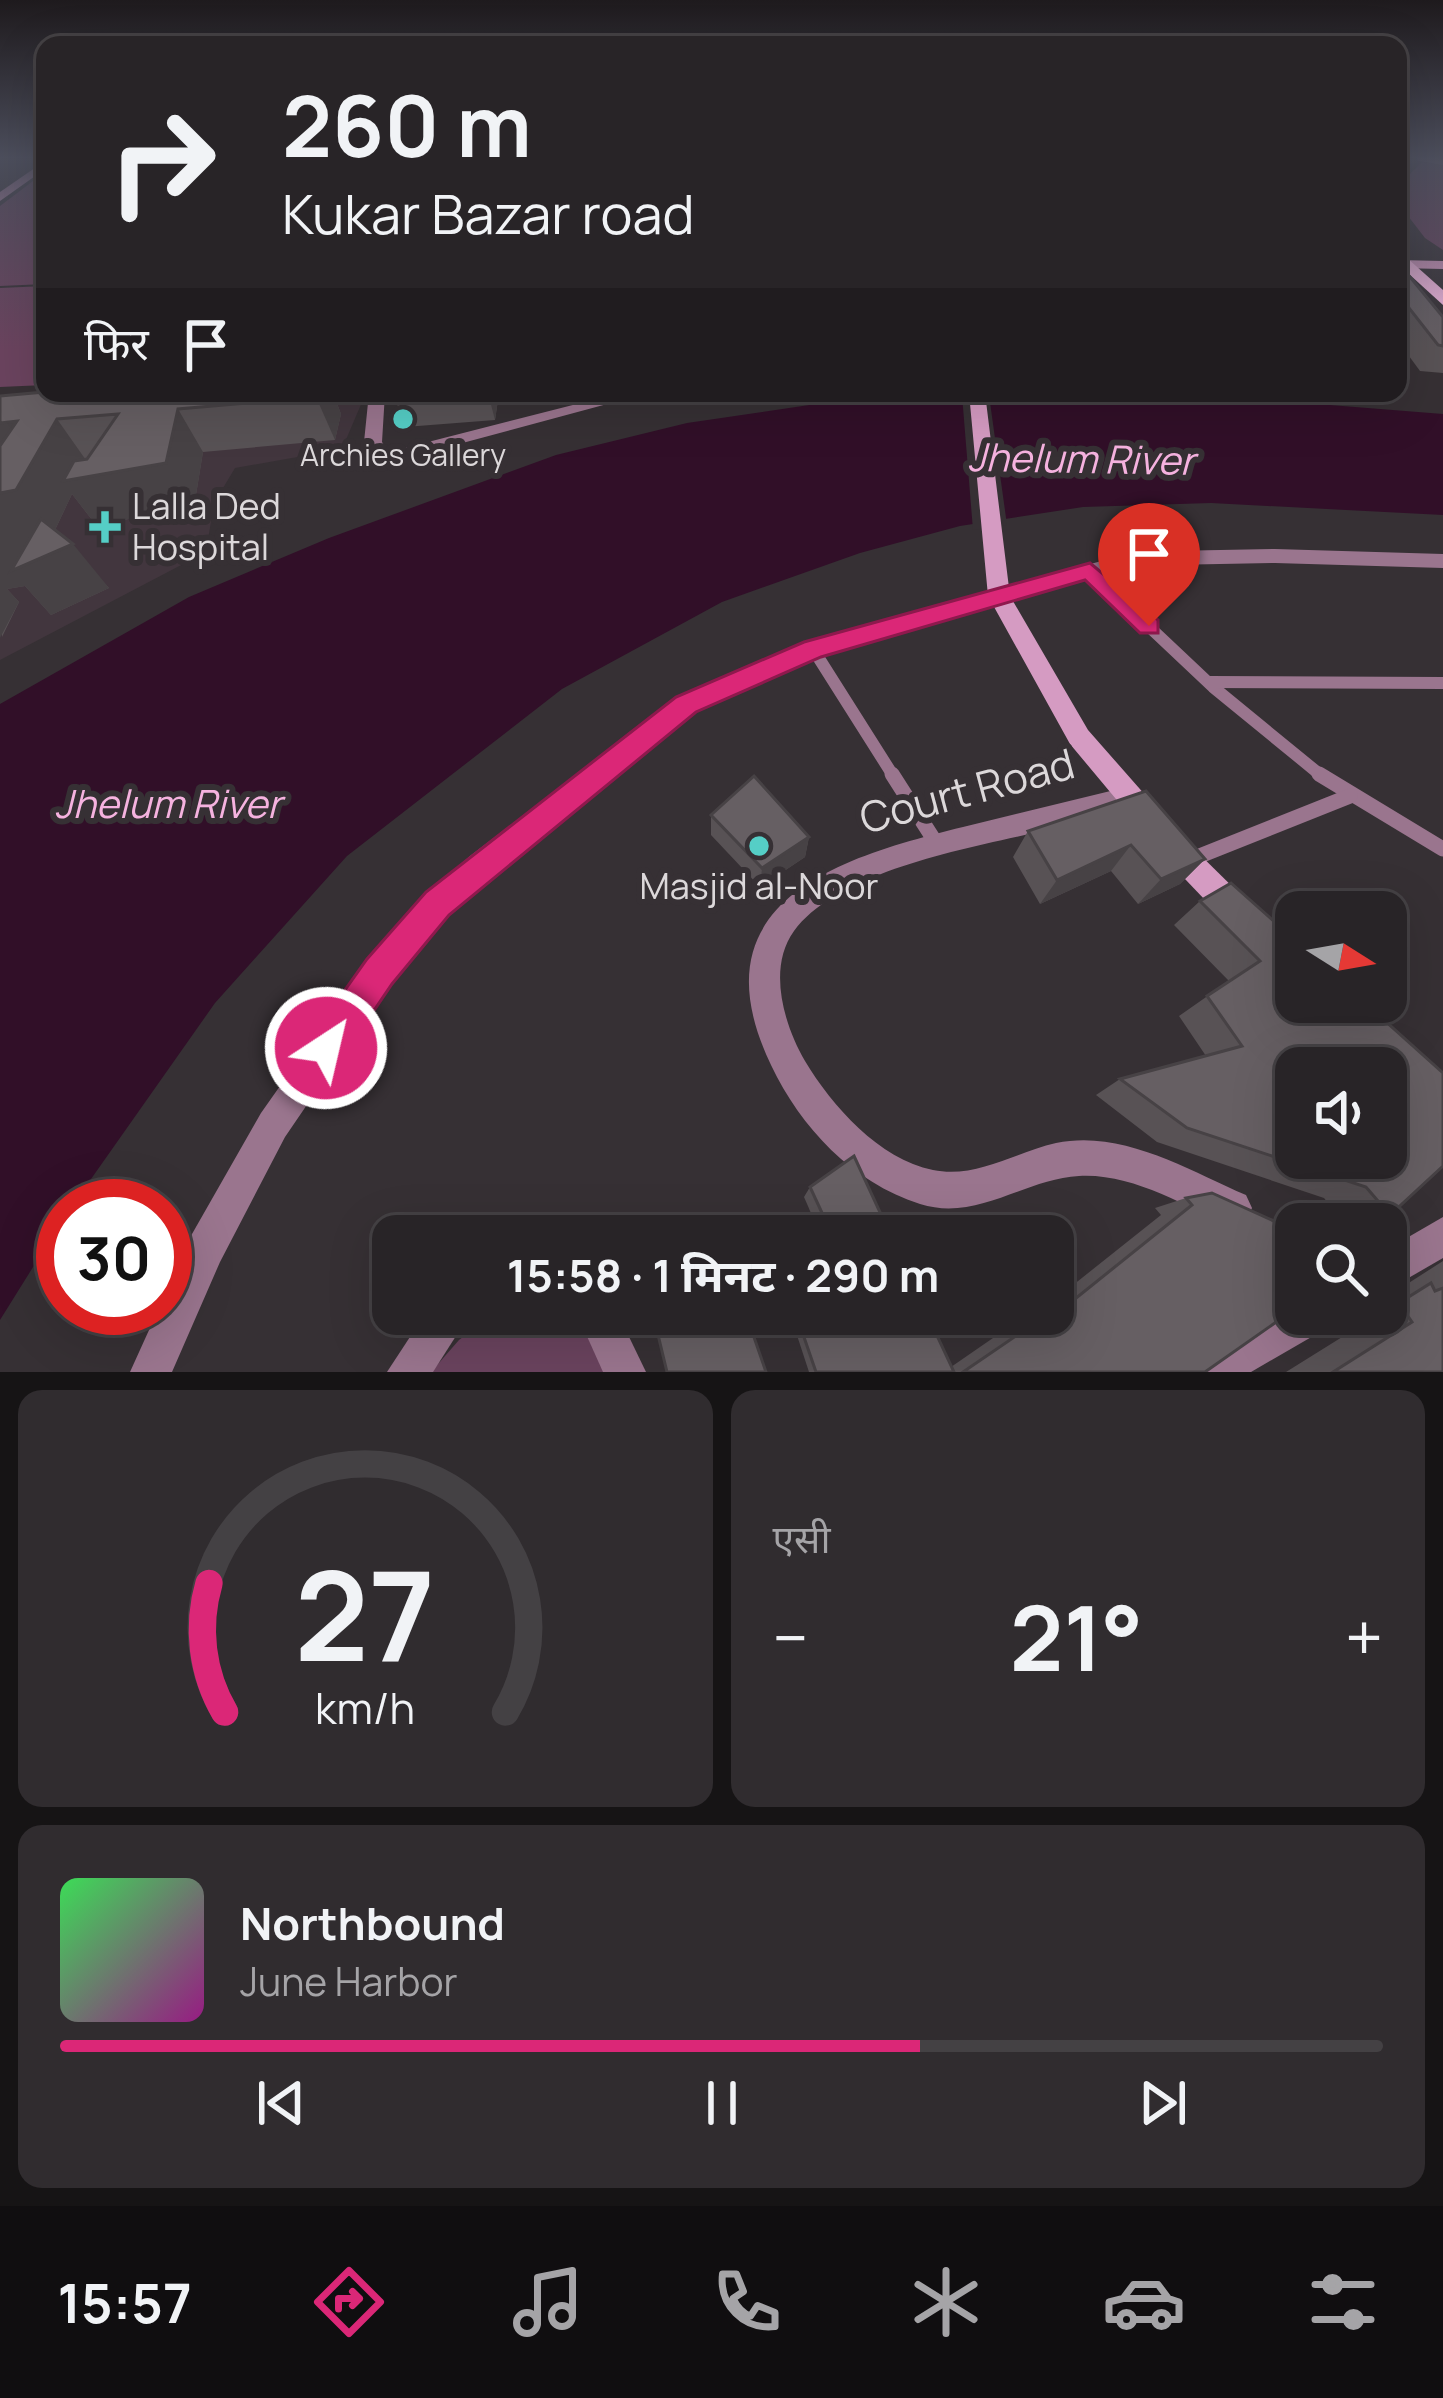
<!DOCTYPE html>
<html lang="hi">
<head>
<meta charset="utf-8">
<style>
	:root { --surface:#282427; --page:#302c2f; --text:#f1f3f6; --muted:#a5a4a7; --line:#444144; --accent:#db2777 }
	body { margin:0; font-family:Manrope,"Noto Sans Devanagari",sans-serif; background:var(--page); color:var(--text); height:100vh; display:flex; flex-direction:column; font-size:45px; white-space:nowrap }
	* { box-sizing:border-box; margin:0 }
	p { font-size:39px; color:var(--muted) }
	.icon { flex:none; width:66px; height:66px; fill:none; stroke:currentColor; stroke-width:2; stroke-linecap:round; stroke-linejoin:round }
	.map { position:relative; height:1372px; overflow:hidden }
	.side { display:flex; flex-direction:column; gap:18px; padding:18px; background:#161415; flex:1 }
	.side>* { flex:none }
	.guide { position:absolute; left:36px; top:36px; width:1371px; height:366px; border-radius:24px; box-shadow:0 12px 48px #0002,0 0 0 3px var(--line); background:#282427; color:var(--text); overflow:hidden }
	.needle { width:78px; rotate:101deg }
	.tools { position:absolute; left:1275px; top:891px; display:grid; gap:24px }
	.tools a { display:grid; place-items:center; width:132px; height:132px; border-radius:24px; background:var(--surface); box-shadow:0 12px 48px #0002,0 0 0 3px var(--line); font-size:60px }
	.speed { position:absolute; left:36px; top:1179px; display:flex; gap:24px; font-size:60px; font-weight:700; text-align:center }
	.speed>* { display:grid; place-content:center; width:156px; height:156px; border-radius:50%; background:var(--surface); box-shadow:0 12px 48px #0002,0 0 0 3px var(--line); line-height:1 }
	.speed .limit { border:18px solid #d22; background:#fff; color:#111 }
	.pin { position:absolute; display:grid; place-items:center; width:102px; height:102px; color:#fff; margin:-123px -51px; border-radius:50% 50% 50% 0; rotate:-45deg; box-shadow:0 0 12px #0007 }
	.pin .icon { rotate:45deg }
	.me { position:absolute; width:132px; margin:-66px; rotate:35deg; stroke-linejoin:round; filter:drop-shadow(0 0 9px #0008) }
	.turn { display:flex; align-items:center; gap:42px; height:252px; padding:0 48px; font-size:54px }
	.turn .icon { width:156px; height:156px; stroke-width:2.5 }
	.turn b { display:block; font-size:84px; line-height:102px }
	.then { display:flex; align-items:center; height:114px; padding:0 48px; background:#0003; gap:24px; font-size:45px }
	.big { font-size:90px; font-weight:700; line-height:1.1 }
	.side .tile { flex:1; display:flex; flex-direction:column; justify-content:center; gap:18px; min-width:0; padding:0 42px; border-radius:24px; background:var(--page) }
	.side .dial { align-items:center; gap:0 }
	.dial svg { height:312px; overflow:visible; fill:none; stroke:var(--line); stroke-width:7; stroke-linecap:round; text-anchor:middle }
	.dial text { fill:var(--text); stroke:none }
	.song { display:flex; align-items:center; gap:36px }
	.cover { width:144px; height:144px; border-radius:18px; background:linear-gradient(135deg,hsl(130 70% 55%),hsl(310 70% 35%)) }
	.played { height:12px; border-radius:6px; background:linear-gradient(90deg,var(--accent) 65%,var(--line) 65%) }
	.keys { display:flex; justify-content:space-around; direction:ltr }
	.heat { display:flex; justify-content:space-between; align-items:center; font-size:66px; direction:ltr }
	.side .tiles { flex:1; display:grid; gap:18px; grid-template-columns:1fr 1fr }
	.tile:last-child { grid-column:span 2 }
	.trip { position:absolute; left:372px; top:1215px; width:702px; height:120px; border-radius:24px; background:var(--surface); box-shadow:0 12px 48px #0002,0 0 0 3px var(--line); font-weight:700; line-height:120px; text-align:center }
	.tabs { display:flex; height:192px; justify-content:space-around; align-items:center; background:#100e10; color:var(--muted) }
	.tabs .icon { width:84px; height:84px }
	.tabs .on { color:var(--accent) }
	.tabs b { font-size:54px; color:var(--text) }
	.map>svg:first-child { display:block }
	.built { fill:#42363e }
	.green { fill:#6a435e }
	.water { fill:#310f28 }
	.pier { fill:#363034 }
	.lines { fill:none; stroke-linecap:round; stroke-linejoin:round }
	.service-far2 { stroke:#9a758e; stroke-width:6 }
	.service-far1 { stroke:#9a758e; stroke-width:12 }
	.service { stroke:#9a758e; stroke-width:15 }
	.minor { fill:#9a758e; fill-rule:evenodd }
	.secondary { fill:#d59bc2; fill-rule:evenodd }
	.primary { fill:#fabde6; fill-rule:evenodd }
	.wall { fill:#585255 }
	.shaded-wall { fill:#474245 }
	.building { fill:#665f63; stroke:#474245; stroke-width:3; fill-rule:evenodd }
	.route { fill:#db2777; stroke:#8e194d; stroke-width:3 }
	.poi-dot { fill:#55cec6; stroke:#363034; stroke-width:4.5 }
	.labels { text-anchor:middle; stroke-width:12; stroke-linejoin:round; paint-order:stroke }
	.far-poi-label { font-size:30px; fill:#dcd8da; stroke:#363034 }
	.poi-label { font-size:36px; fill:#dcd8da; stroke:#363034; text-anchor:start }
	.water-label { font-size:39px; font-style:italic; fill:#f5b2df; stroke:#363034 }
	.near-street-label { font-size:42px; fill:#dcd8da; stroke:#363034 }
</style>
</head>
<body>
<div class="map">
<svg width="1443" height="1372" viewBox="0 0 1443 1372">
	<rect width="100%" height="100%" fill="#363034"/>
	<polygon class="built" points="365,395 342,449 235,468 214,503 206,552 0,660 0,415"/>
	<g class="green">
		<polygon points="1422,162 1443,165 1443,250 1425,238 1398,203 1399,185"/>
		<polygon points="45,172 45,284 0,286 0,206"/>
		<polygon points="45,286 45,385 0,387 0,288"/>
		<polygon points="493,1314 579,1314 612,1372 431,1372 459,1340"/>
	</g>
	<polygon class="water" points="1177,393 1443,414 1443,515 1211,503 1083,507 960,526 860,553 722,602 562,689 347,856 215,1003 72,1206 63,1206 63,1219 0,1320 0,704 189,597 329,538 556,455 687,423 843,400"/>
	<polygon class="pier" points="962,395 989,395 1007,525 973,530"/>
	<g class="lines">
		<polyline class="service-far2" points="1420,158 1443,162"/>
		<g class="service-far1">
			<polyline points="1090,571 1213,687 1323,777"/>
			<polyline points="813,649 894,777"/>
			<polyline points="1209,682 1443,683"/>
		</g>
		<g class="service">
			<polyline points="892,774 938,846"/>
			<polyline points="1319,774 1443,849"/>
			<polyline points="1187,861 1350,796"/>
		</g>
		<g class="minor">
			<polygon points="369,393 385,393 382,442 389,452 620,393 648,393 388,463 374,459 364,442"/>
			<polygon points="1275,549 1443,554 1443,568 1275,563 1168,565 1105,574 820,655 695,712 490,874 447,914 390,983 285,1137 220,1262 172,1372 130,1372 159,1308 165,1308 165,1295 192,1234 261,1113 368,961 427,894 470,856 677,698 805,643 1105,560 1168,551"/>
			<path d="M1131 786 1140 790 1144 798 1140 806C1048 839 853 852 794 931 767 968 784 1025 805 1061 832 1106 879 1159 933 1170 976 1179 1016 1152 1056 1143 1122 1129 1188 1170 1246 1195L1252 1208 1246 1221 1233 1227C1184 1206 1133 1173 1079 1176 1024 1179 977 1222 920 1204 852 1182 801 1128 771 1065 693 902 837 858 963 827 1019 813 1075 800 1131 786Z"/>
			<polygon points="1443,1217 1443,1258 1386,1291 1386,1250"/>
			<polygon points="1296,1301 1296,1314 1333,1314 1327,1328 1251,1372 1190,1372 1196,1357"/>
			<polygon points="425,1314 470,1314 433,1372 387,1372"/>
			<polygon points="577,1314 618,1314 646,1372 603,1372"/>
		</g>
		<g class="secondary">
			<polygon points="45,161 45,169 0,201 0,192"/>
			<polygon points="1398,260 1443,261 1443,269 1398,268"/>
			<polygon points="969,393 985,393 1010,596 1088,730 1161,813 1165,821 1161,829 1151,833 1141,829 1070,744 988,596"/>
			<polygon points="1174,835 1184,839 1249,903 1253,913 1249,923 1238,927 1227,923 1164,857 1160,848 1164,839"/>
		</g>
		<polygon class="primary" points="1398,250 1443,290 1443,305 1398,264"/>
	</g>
	<g class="wall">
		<polygon points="1398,266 1443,317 1443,373 1420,371 1398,341"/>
		<polygon points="333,393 341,414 335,440 203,452 194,507 96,525 72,494 55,530 109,588 51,615 25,586 7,589 19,602 2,637 0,396"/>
		<polygon points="396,393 499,393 495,420 405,427 395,398"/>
		<polygon points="1146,791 1205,859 1180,884 1138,904 1111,871 1040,904 1013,857 1028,831"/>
		<polygon points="711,815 809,837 805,857 760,887 711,835"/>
		<polygon points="1231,883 1390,1215 1345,1224 1324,1198 1157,1142 1096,1095 1120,1079 1206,1056 1179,1016 1229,981 1174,925 1200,901"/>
		<polygon points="810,1187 891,1236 814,1220 804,1197"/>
		<polygon points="1186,1198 1282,1318 1205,1372 809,1372 790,1314 927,1314 951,1367 1025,1316 1053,1314 1053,1301 1161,1215 1155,1208"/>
		<polygon points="1443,1261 1443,1372 1286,1372 1363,1324 1356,1314 1386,1314 1386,1287 1404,1286"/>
	</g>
	<g class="shaded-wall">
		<polygon points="318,393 333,393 341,414 335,440 316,397"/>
		<polygon points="488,393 499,393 495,420"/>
		<polygon points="178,409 203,452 194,507 96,525 72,494 53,534 73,544 109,588 51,615 25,586 7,589 19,602 0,638 0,423 57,419 88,463"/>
		<polygon points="809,837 805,857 760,887 762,868"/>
		<polygon points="1131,845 1111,871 1040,904 1057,880"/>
		<polygon points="1205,859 1180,884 1138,904 1161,879"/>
	</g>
	<g class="building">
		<polygon points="1398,266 1401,266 1443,317 1443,346 1438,345 1398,294"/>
		<polygon points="45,392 45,393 318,393 316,397 178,409 166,463 63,481 74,461 87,459 118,414 57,419 16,490 0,493 0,446 17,421 0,423 0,396"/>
		<polygon points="396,393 461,393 395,398"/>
		<polygon points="41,519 73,544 11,571"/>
		<polygon points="754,776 809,837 762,868 711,815"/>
		<polygon points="1146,791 1205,859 1161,879 1131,845 1057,880 1028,831"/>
		<path d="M1231 883 1296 941V1002H1364L1443 1073V1166L1390 1215 1366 1187 1187 1128 1120 1079 1242 1046 1207 996 1260 961 1200 901ZM1296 1068H1386V1158H1296Z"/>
		<polygon points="854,1156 891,1236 788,1236 823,1215 810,1187"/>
		<polygon points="1212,1193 1296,1231 1296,1310 1282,1318 1205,1372 963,1372 1048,1314 1050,1319 1192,1205 1186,1198"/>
		<polygon points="715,1221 720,1236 691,1236"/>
		<polygon points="1431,1283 1435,1291 1443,1288 1443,1372 1333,1372 1412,1322 1399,1303"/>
		<polygon points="653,1314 746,1314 766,1372 667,1372"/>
		<polygon points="796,1314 927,1314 954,1372 816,1372"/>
	</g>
	<linearGradient id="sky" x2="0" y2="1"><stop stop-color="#1e1a1d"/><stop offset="0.45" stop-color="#4c4e5c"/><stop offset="1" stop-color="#4c4e5c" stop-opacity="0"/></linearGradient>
	<rect width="1443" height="350" fill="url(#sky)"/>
	<polygon class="route" points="1090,563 1158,620 1158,633 1140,633 1085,580 821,657 696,712 449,915 392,984 339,1062 326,1067 313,1062 307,1048 313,1035 367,959 426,892 676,697 804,642"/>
	<g class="poi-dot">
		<circle cx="403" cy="419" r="12"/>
		<path d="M99 509h12v12h12v12h-12v12h-12v-12h-12v-12h12z"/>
		<circle cx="759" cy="846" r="12"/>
	</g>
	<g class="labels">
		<g class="far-poi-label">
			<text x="403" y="466">Archies Gallery</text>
		</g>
		<g class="poi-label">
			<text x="132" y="519">Lalla Ded<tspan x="132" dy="41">Hospital</tspan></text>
			<text x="759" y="899" text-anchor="middle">Masjid al-Noor</text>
		</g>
		<g class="water-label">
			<text transform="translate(1081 459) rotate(1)" y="14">Jhelum River</text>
			<text x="168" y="818">Jhelum River</text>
		</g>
		<g class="near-street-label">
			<text transform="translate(967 791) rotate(-15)" y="15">Court Road</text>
		</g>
	</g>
</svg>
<div class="tools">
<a><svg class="needle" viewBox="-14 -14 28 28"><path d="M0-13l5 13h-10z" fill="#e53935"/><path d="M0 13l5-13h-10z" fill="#a5a4a7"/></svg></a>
<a><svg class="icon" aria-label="sound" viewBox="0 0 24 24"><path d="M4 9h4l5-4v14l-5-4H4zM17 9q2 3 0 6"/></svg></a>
<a><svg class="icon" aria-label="search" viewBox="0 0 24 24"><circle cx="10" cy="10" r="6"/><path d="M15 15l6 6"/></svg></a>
</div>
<div class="speed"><div class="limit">30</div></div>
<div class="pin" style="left:1149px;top:626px;background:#d93025"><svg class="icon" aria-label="arrive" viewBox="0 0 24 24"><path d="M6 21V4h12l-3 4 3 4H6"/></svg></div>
<svg class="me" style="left:326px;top:1048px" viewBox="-20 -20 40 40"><circle r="17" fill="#db2777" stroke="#fff" stroke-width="3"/><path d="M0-11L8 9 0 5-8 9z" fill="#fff"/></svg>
<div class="trip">15:58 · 1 मिनट · 290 m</div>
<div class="guide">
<div class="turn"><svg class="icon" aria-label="right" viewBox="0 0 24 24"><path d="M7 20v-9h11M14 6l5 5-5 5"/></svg><div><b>260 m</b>Kukar Bazar road</div></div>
<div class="then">फिर<svg class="icon" aria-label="arrive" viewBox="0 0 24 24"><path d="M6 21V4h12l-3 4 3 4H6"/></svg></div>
</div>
</div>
<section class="side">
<div class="tiles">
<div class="tile dial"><svg viewBox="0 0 100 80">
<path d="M14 69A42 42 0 1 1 86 69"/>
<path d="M14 69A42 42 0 0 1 10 36" stroke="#db2777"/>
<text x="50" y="56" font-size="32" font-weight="700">27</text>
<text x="50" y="72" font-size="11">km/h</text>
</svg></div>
<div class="tile"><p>एसी</p>
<div class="heat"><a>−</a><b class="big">21°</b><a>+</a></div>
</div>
<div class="tile">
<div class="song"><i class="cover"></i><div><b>Northbound</b><p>June Harbor</p></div></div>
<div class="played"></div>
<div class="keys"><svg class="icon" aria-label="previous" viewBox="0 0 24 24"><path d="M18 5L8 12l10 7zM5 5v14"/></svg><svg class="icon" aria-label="pause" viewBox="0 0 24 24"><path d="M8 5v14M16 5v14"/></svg><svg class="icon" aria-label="next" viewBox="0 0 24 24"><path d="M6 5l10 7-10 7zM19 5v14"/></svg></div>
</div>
</div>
</section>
<nav class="tabs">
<b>15:57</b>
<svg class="icon on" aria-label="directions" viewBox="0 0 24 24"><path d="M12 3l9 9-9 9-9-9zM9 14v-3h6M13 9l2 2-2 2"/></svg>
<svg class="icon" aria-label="music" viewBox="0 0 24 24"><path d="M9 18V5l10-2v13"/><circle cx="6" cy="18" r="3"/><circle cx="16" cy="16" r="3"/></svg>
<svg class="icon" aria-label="phone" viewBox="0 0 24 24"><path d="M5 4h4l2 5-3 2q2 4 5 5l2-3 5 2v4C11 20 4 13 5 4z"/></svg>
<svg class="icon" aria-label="climate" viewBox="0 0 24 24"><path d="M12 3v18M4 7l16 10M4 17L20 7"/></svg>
<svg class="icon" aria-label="car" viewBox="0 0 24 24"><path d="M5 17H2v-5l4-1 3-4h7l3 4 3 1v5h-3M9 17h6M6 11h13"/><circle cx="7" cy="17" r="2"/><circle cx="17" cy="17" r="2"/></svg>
<svg class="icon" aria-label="filters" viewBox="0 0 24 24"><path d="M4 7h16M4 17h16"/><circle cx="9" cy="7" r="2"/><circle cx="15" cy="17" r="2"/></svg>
</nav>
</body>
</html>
